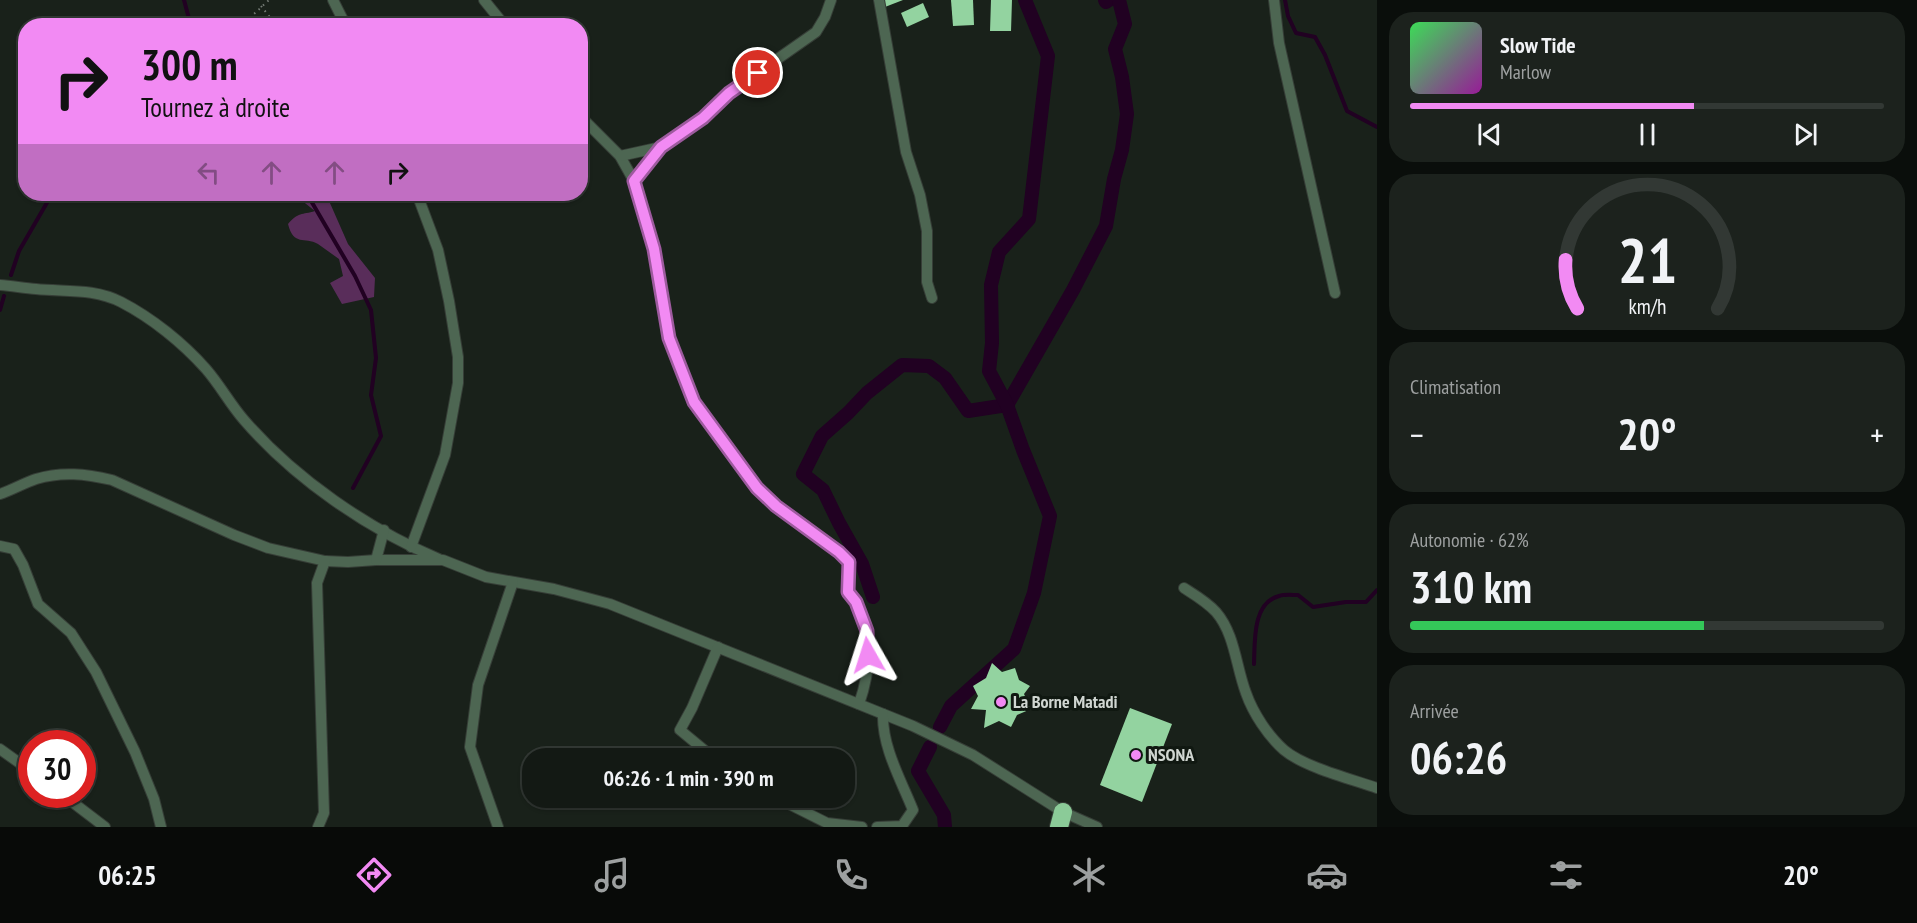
<!DOCTYPE html>
<html lang="fr">
<head>
<meta charset="utf-8">
<style>
	:root { --surface:#131914; --page:#1c221d; --text:#f1f3f6; --muted:#9da0a0; --line:#323834; --accent:#f28af3 }
	body { margin:0; font-family:"PT Sans Narrow",sans-serif; background:var(--page); color:var(--text); height:100vh; display:flex; flex-direction:column; font-size:22px; white-space:nowrap }
	* { box-sizing:border-box; margin:0 }
	p { font-size:20px; color:var(--muted) }
	.icon { flex:none; width:33px; height:33px; fill:none; stroke:currentColor; stroke-width:2; stroke-linecap:round; stroke-linejoin:round }
	.map { position:relative; flex:1; overflow:hidden }
	.sheet { display:flex; flex-direction:column; gap:12px; padding:12px; background:#0a0e0b; width:540px }
	.sheet>* { flex:none }
	.banner { position:absolute; left:18px; top:18px; width:570px; height:183px; border-radius:24px; box-shadow:0 2px 4px #0004,0 0 0 2px var(--line); background:#f28af3; color:#111; overflow:hidden }
	.speed { position:absolute; left:18px; top:730px; display:flex; gap:12px; font-size:30px; font-weight:700; text-align:center }
	.speed>* { display:grid; place-content:center; width:78px; height:78px; border-radius:50%; background:var(--surface); box-shadow:0 2px 4px #0004,0 0 0 2px var(--line); line-height:1 }
	.speed .limit { border:9px solid #d22; background:#fff; color:#111 }
	.pin { position:absolute; display:grid; place-items:center; width:51px; height:51px; color:#fff; margin:-26px; border:3px solid #fff; border-radius:50%; box-shadow:0 2px 6px #0007 }
	.me { position:absolute; width:66px; margin:-33px; rotate:354deg; stroke-linejoin:round; filter:drop-shadow(0 0 4px #0008) }
	.turn { display:flex; align-items:center; gap:21px; height:126px; padding:0 24px; font-size:27px }
	.turn .icon { width:78px; height:78px; stroke-width:2.5 }
	.turn b { display:block; font-size:42px; line-height:51px }
	.lanes { display:flex; align-items:center; height:57px; padding:0 24px; background:#0003; justify-content:center; gap:30px; direction:ltr }
	.lanes .off { opacity:.35 }
	.big { font-size:45px; font-weight:600; line-height:1.1 }
	.sheet .widget { flex:1; display:flex; flex-direction:column; justify-content:center; gap:9px; min-width:0; padding:0 21px; border-radius:24px; background:var(--page) }
	.sheet .dial { align-items:center; gap:0 }
	.dial svg { height:156px; overflow:visible; fill:none; stroke:var(--line); stroke-width:7; stroke-linecap:round; text-anchor:middle }
	.dial text { fill:var(--text); stroke:none }
	.song { display:flex; align-items:center; gap:18px }
	.cover { width:72px; height:72px; border-radius:9px; background:linear-gradient(135deg,hsl(130 70% 55%),hsl(300 70% 35%)) }
	.played { height:6px; border-radius:3px; background:linear-gradient(90deg,var(--accent) 60%,var(--line) 60%) }
	.keys { display:flex; justify-content:space-around; direction:ltr }
	.heat { display:flex; justify-content:space-between; align-items:center; font-size:33px; direction:ltr }
	.charge { height:9px; border-radius:4px; background:linear-gradient(90deg,#34c759 62%,var(--line) 0) }
	.trip { position:absolute; left:522px; top:748px; width:333px; height:60px; border-radius:24px; background:var(--surface); box-shadow:0 2px 4px #0004,0 0 0 2px var(--line); font-weight:600; line-height:60px; text-align:center }
	.tab-bar { display:flex; height:96px; justify-content:space-around; align-items:center; background:#080a08; color:var(--muted) }
	.tab-bar .icon { width:42px; height:42px }
	.tab-bar .active { color:var(--accent) }
	.tab-bar b { font-size:27px; color:var(--text) }
	main { display:flex; flex:1; min-height:0 }
	.map>svg:first-child { display:block }
	.green { fill:#592d5a }
	.lines { fill:none; stroke-linecap:round; stroke-linejoin:round }
	.stream { stroke:#210122; stroke-width:4 }
	.canal { stroke:#210122; stroke-width:14 }
	.building { fill:#93d3a0 }
	.street-casing { stroke:#363e37; stroke-width:12 }
	.highway-casing { stroke:#363e37; stroke-width:20 }
	.path { stroke:#747b75; stroke-width:2; stroke-dasharray:1.5 4.5; stroke-linecap:butt }
	.street { stroke:#4d6652; stroke-width:10 }
	.highway { stroke:#8bcb98; stroke-width:18 }
	.route-casing { stroke:#9d5a9e; stroke-width:15 }
	.route { stroke:#f28af3; stroke-width:10 }
	.poi-dot { fill:#f28af3; stroke:#101811; stroke-width:2 }
	.labels { text-anchor:middle; stroke-width:6; stroke-linejoin:round; paint-order:stroke }
	.poi-label { font-size:18px; font-weight:bold; fill:#d0d6d1; stroke:#101811; text-anchor:start }
</style>
</head>
<body>
<main>
<div class="map">
<svg width="1377" height="827" viewBox="0 0 1377 827">
	<rect width="100%" height="100%" fill="#19211a"/>
	<path class="green" d="M269 194H326L348 244 375 278 374 297 342 304 330 283 343 276 339 259C332 254 325 249 318 244 304 236 294 247 288 224 298 212 302 215 315 211L296 196Z"/>
	<g class="lines">
		<g class="stream">
			<polyline points="184,0 191,26"/>
			<polyline points="1285,0 1288,16 1296,33 1315,37 1325,55 1347,111 1377,127"/>
			<polyline points="307,194 355,276 371,310 376,358 371,395 381,436 353,488"/>
			<polyline points="11,275 19,251 52,194"/>
			<polyline points="0,310 4,296"/>
			<path d="M1254 664C1255 642 1252 603 1279 596 1285 594 1292 595 1298 595L1313 607 1346 602H1366L1377 590"/>
		</g>
		<g class="canal">
			<polyline points="1105,0 1106,2 1109,0"/>
			<polyline points="873,597 862,564 839,523 823,490 803,474 822,436 848,413 867,393 902,365 929,366 945,378 968,411 1007,405 1073,290 1106,226 1114,179 1122,150 1127,114 1122,77 1115,49 1125,24 1119,0"/>
			<polyline points="940,727 951,706 1014,649 1034,593 1050,516 1023,450 1007,405 989,371 992,343 991,285 999,252 1029,219 1048,56 1025,0"/>
			<polyline points="930,747 918,771 944,815 945,827"/>
		</g>
	</g>
	<g class="building">
		<polygon points="883,0 903,0 885,7"/>
		<polygon points="951,0 973,0 974,25 953,26"/>
		<polygon points="991,0 1012,0 1011,31 990,31"/>
		<polygon points="923,3 929,17 907,27 901,13"/>
		<polygon points="992,663 1002,672 1015,668 1019,680 1030,686 1024,694 1031,709 1017,715 1011,727 999,721 984,728 986,710 971,709 978,696 973,686 986,678"/>
		<polygon points="1130,708 1172,724 1142,802 1100,785"/>
	</g>
	<g class="lines">
		<defs>
			<g id="street">
				<polyline points="333,0 346,26"/>
				<polyline points="484,0 505,26"/>
				<polyline points="879,0 906,152 920,195 927,231 927,282 932,298"/>
				<polyline points="1274,0 1279,43 1335,293"/>
				<path d="M580 116 620 156 634 181 654 249 669 337 694 402 757 488 776 506 839 552 849 562C850 571 846 580 848 589 849 597 858 605 861 613 873 642 869 675 859 704"/>
				<polyline points="620,156 661,147"/>
				<polyline points="634,181 661,147 703,118 729,93 816,32 825,17 831,0"/>
				<path d="M0 285C12 286 24 288 36 289 65 292 94 288 121 302 152 318 183 343 206 369 220 385 230 404 244 420 295 479 368 529 439 559"/>
				<path d="M0 494C12 490 24 483 36 479 62 471 86 474 112 480L234 535 268 548 325 561 348 562 376 560H443L486 577 554 589 610 604 913 726 973 755 1063 812 1097 827"/>
				<polyline points="0,546 14,549 23,565 38,604 71,633 96,672 135,752 154,799 161,827"/>
				<polyline points="411,547 445,455 458,383 458,357 449,301 438,250 417,194"/>
				<polyline points="376,560 384,530"/>
				<path d="M1184 588C1195 595 1207 602 1216 612 1235 634 1236 667 1246 693 1253 713 1268 736 1284 750 1304 767 1351 779 1377 788"/>
				<polyline points="0,749 32,772"/>
				<polyline points="715,759 680,730 692,708 718,647"/>
				<polyline points="63,795 105,827"/>
				<polyline points="777,798 827,823 862,827"/>
				<polyline points="318,827 324,813 317,583 325,561"/>
				<polyline points="498,827 470,747 478,685 513,582"/>
				<path d="M877 827 902 826 913 810C901 780 882 747 883 714"/>
			</g>
			<polyline id="highway" points="1059,827 1063,812"/>
		</defs>
		<use href="#street" class="street-casing"/>
		<use href="#highway" class="highway-casing"/>
		<g class="path">
			<polyline points="261,6 277,26"/>
			<polyline points="241,26 269,0"/>
		</g>
		<use href="#street" class="street"/>
		<use href="#highway" class="highway"/>
	</g>
	<g class="lines">
		<defs>
			<polyline id="route" points="758,73 729,93 703,118 661,147 634,181 654,249 669,338 694,402 757,488 776,506 839,552 849,562 848,592 856,602 867,631 868,655"/>
		</defs>
		<use href="#route" class="route-casing"/>
		<use href="#route" class="route"/>
	</g>
	<g class="poi-dot">
		<circle cx="1001" cy="702" r="6"/>
		<circle cx="1136" cy="755" r="6"/>
	</g>
	<g class="labels">
		<g class="poi-label">
			<text x="1013" y="708">La Borne Matadi</text>
			<text x="1148" y="761">NSONA</text>
		</g>
	</g>
</svg>
<div class="speed"><div class="limit">30</div></div>
<div class="pin" style="left:758px;top:73px;background:#d93025"><svg class="icon" aria-label="arrive" viewBox="0 0 24 24"><path d="M6 21V4h12l-3 4 3 4H6"/></svg></div>
<svg class="me" style="left:868px;top:655px" viewBox="-20 -20 40 40"><path d="M0-17L14 15 0 8-14 15z" fill="#f28af3" stroke="#fff" stroke-width="4"/></svg>
<div class="trip">06:26 · 1 min · 390 m</div>
<div class="banner">
<div class="turn"><svg class="icon" aria-label="right" viewBox="0 0 24 24"><path d="M7 20v-9h11M14 6l5 5-5 5"/></svg><div><b>300 m</b>Tournez à droite</div></div>
<div class="lanes"><svg class="icon off" aria-label="left" viewBox="0 0 24 24"><path d="M17 20v-9H6M10 6l-5 5 5 5"/></svg><svg class="icon off" aria-label="ahead" viewBox="0 0 24 24"><path d="M12 20V5M6 11l6-6 6 6"/></svg><svg class="icon off" aria-label="ahead" viewBox="0 0 24 24"><path d="M12 20V5M6 11l6-6 6 6"/></svg><svg class="icon" aria-label="right" viewBox="0 0 24 24"><path d="M7 20v-9h11M14 6l5 5-5 5"/></svg></div>
</div>
</div>
<section class="sheet">
<div class="widget">
<div class="song"><i class="cover"></i><div><b>Slow Tide</b><p>Marlow</p></div></div>
<div class="played"></div>
<div class="keys"><svg class="icon" aria-label="previous" viewBox="0 0 24 24"><path d="M18 5L8 12l10 7zM5 5v14"/></svg><svg class="icon" aria-label="pause" viewBox="0 0 24 24"><path d="M8 5v14M16 5v14"/></svg><svg class="icon" aria-label="next" viewBox="0 0 24 24"><path d="M6 5l10 7-10 7zM19 5v14"/></svg></div>
</div>
<div class="widget dial"><svg viewBox="0 0 100 80">
<path d="M14 69A42 42 0 1 1 86 69"/>
<path d="M14 69A42 42 0 0 1 8 44" stroke="#f28af3"/>
<text x="50" y="56" font-size="32" font-weight="700">21</text>
<text x="50" y="72" font-size="11">km/h</text>
</svg></div>
<div class="widget"><p>Climatisation</p>
<div class="heat"><a>−</a><b class="big">20°</b><a>+</a></div>
</div>
<div class="widget"><p>Autonomie · 62%</p><b class="big">310 km</b><div class="charge"></div></div>
<div class="widget"><p>Arrivée</p><b class="big">06:26</b></div>
</section>
</main>
<nav class="tab-bar">
<b>06:25</b>
<svg class="icon active" aria-label="directions" viewBox="0 0 24 24"><path d="M12 3l9 9-9 9-9-9zM9 14v-3h6M13 9l2 2-2 2"/></svg>
<svg class="icon" aria-label="music" viewBox="0 0 24 24"><path d="M9 18V5l10-2v13"/><circle cx="6" cy="18" r="3"/><circle cx="16" cy="16" r="3"/></svg>
<svg class="icon" aria-label="phone" viewBox="0 0 24 24"><path d="M5 4h4l2 5-3 2q2 4 5 5l2-3 5 2v4C11 20 4 13 5 4z"/></svg>
<svg class="icon" aria-label="climate" viewBox="0 0 24 24"><path d="M12 3v18M4 7l16 10M4 17L20 7"/></svg>
<svg class="icon" aria-label="car" viewBox="0 0 24 24"><path d="M5 17H2v-5l4-1 3-4h7l3 4 3 1v5h-3M9 17h6M6 11h13"/><circle cx="7" cy="17" r="2"/><circle cx="17" cy="17" r="2"/></svg>
<svg class="icon" aria-label="filters" viewBox="0 0 24 24"><path d="M4 7h16M4 17h16"/><circle cx="9" cy="7" r="2"/><circle cx="15" cy="17" r="2"/></svg>
<b>20°</b>
</nav>
</body>
</html>
